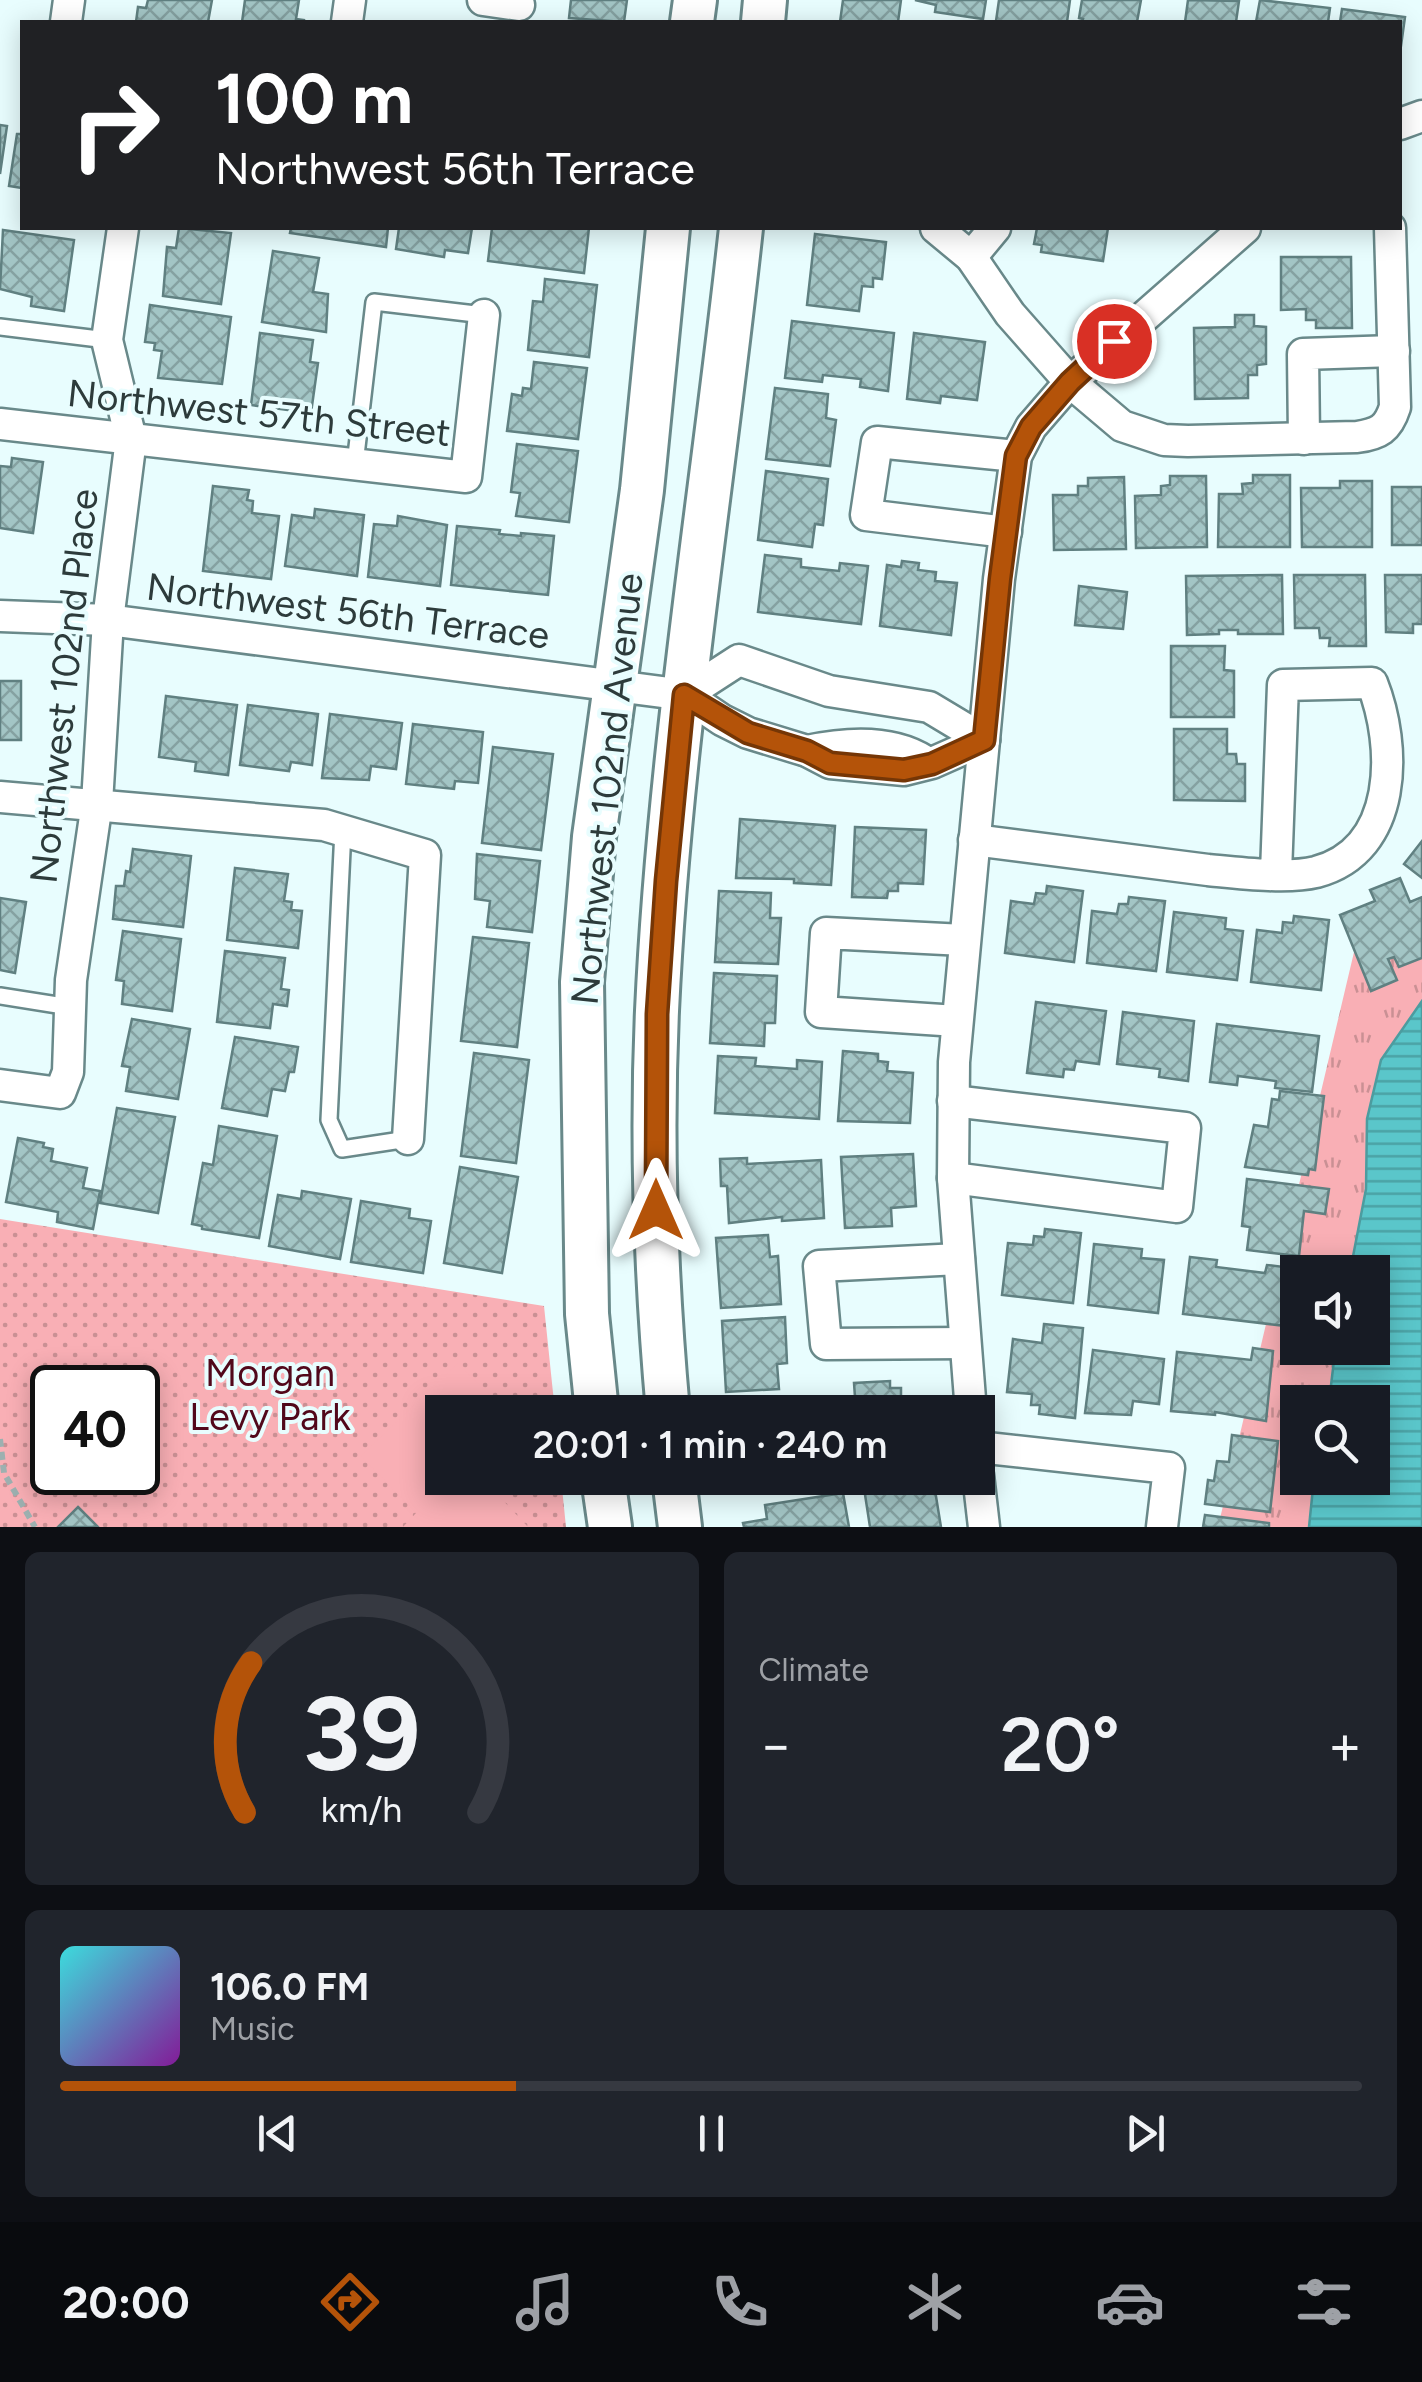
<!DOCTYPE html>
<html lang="en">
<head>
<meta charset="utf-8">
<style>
	:root { --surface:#171b24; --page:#20242c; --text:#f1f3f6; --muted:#9ea1a6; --line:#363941; --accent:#b45309 }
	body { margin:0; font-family:Figtree,sans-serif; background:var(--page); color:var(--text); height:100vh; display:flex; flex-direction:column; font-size:38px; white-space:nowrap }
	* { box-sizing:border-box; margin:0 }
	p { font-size:32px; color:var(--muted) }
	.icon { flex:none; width:55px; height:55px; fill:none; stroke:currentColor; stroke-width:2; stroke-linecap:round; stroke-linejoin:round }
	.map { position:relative; height:1527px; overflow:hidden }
	.sheet { display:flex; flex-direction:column; gap:25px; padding:25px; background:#0d0f14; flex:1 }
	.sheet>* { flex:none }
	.hud { position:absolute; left:20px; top:20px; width:1382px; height:210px; border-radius:0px; box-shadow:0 5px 25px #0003; background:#202124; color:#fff; overflow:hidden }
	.fabs { position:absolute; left:1280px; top:1255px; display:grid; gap:20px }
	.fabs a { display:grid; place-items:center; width:110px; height:110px; border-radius:0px; background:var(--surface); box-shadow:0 5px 25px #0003; font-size:50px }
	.speed { position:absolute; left:30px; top:1365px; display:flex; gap:20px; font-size:50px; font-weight:700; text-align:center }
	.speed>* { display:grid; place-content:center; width:130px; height:130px; border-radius:50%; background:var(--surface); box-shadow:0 5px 25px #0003; line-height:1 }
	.speed .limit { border:5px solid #111; border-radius:15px; background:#fff; color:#111 }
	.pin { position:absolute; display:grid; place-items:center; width:85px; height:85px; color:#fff; margin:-42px; border:5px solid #fff; border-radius:50%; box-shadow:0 2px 10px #0007 }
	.me { position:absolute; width:110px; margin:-55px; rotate:0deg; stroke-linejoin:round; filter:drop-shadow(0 0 8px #0008) }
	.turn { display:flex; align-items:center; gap:35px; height:210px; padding:0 30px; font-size:45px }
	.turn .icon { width:130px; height:130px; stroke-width:2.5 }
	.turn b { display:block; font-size:70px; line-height:85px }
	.big { font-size:75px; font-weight:600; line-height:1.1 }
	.sheet .card { flex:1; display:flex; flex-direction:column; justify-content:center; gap:15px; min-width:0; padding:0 35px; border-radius:15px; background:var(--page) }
	.sheet .dial { align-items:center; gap:0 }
	.dial svg { height:260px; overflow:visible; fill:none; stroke:var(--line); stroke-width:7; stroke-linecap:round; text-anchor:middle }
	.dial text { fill:var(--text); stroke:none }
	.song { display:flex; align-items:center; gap:30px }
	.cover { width:120px; height:120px; border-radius:15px; background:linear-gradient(135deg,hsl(180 70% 55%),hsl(290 70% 35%)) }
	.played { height:10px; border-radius:5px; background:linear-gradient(90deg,var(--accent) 35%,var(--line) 35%) }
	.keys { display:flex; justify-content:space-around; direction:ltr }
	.heat { display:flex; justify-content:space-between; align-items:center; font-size:55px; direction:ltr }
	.sheet .tiles { flex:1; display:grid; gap:25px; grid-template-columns:1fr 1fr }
	.card:last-child { grid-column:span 2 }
	.trip { position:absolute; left:425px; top:1395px; width:570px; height:100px; border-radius:0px; background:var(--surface); box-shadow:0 5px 25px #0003; font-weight:600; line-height:100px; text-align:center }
	.tabs { display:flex; height:160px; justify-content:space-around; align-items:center; background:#090b0e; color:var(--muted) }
	.tabs .icon { width:70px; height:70px }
	.tabs .active { color:var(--accent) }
	.tabs b { font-size:45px; color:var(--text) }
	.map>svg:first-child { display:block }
	.grass { fill:url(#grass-tufts) }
	.park { fill:url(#park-dots); fill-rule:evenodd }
	.pitch { fill:#f9afb5 }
	.water { fill:url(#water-rules); stroke:#4c9c9f; stroke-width:2.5 }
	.building { fill:url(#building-cross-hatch); stroke:#608081; stroke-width:2.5 }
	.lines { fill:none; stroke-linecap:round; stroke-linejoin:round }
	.lane-casing { stroke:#69898a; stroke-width:20 }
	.street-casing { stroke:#69898a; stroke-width:35 }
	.secondary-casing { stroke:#69898a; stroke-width:48 }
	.path { stroke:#9db0b0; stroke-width:6; stroke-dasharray:8 5; stroke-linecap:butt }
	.lane { stroke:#fff; stroke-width:15 }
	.street { stroke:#fff; stroke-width:30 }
	.secondary { stroke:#fff; stroke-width:42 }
	.route-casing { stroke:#753606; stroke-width:25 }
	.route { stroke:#b45309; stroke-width:18 }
	.labels { text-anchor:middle; stroke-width:8; stroke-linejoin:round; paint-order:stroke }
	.street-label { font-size:38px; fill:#2d3b3b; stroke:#e8fdfe }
	.park-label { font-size:38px; fill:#51081b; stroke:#e8fdfe }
</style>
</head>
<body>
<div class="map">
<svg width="1422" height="1527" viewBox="0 0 1422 1527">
	<defs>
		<pattern id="grass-tufts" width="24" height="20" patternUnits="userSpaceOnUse" patternTransform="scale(2.5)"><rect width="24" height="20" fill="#f9afb5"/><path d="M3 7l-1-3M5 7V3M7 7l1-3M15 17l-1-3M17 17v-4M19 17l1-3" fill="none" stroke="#ca9094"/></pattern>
		<pattern id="park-dots" width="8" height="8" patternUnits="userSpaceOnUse" patternTransform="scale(2.5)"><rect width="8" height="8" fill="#f9afb5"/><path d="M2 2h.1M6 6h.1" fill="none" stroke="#ca9094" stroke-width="1.8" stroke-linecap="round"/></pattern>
		<pattern id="water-rules" width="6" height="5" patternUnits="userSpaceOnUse" patternTransform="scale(2.5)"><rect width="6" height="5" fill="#5ac6ca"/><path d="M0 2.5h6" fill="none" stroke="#4ba2a5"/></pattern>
		<pattern id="building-cross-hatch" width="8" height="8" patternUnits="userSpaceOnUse" patternTransform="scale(2.5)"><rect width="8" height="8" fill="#a3c5c5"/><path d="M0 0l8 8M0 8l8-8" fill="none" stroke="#85a1a1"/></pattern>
	</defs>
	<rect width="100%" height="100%" fill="#e8fdfe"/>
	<polygon class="grass" points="1422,922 1422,1001 1381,1060 1367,1119 1366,1189 1350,1272 1298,1272 1298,1348 1335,1348 1329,1402 1298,1402 1298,1478 1314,1478 1309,1527 1218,1527 1359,931"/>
	<path class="park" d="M0 1219 544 1306 555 1412H442V1478H561L566 1527H0ZM52 1388H138V1472H52Z"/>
	<polygon class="pitch" points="458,1363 506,1412 442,1412 442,1478 482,1478 528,1527 403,1527 416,1513 361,1456"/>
	<polygon class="water" points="1422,1001 1422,1527 1309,1527 1314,1478 1372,1478 1372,1402 1329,1402 1335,1352 1335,1348 1372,1348 1372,1272 1350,1272 1366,1189 1367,1119 1381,1060"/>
	<g class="building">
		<polygon points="148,0 212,0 208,22 136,22 138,7 146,8"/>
		<polygon points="245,0 299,0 296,19 304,20 304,22 242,22"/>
		<polygon points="571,0 627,0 624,22 569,18"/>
		<polygon points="843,0 901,0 898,22 840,22"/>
		<polygon points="915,0 986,0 983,19 935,12 936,5"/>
		<polygon points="999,0 1070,0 1067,22 996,21"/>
		<polygon points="1082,0 1141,0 1137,22 1082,22 1083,19 1079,18"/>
		<polygon points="1188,0 1239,1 1236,22 1185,22"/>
		<polygon points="1260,0 1330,8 1328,22 1256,22"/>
		<polygon points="1342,9 1405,17 1400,53 1400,22 1340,22"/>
		<polygon points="0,125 7,126 0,174"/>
		<polygon points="17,134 22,134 22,188 9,186"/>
		<polygon points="179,228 231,233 221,304 163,296 167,247 176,248"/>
		<polygon points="291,228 388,228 386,247 290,233"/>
		<polygon points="399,228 472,228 468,253 445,250 444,257 396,249"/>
		<polygon points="492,228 589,228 584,273 488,261"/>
		<polygon points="1037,228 1108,228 1103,261 1041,252 1042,245 1034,244"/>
		<polygon points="3,230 74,240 64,311 31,306 32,297 0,289"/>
		<polygon points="815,234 886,242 882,279 873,278 873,287 862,286 859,311 807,305"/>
		<polygon points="273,251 319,258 313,292 328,294 326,332 262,322"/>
		<polygon points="1281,257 1351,257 1352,328 1316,328 1316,320 1306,320 1306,309 1281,310"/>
		<polygon points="545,279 597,285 589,357 528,350 533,301 543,302"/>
		<polygon points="150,305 231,317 222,384 158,378 162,351 154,350 155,343 145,342"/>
		<polygon points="1235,315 1254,315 1254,326 1266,327 1266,364 1257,365 1257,375 1248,375 1248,398 1195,399 1194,328 1235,327"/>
		<polygon points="792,321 894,333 888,391 860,387 861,379 823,375 822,382 785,378"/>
		<polygon points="260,333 313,340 310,362 318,363 311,413 251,405"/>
		<polygon points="914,333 985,342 977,400 941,396 940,403 907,399"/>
		<polygon points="534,362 587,368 578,439 507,431 512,394 522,396 523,388 531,389"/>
		<polygon points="775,388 828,394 826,418 836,420 830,466 766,459"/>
		<polygon points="517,444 578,451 569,522 516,516 520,493 511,492"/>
		<polygon points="12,458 43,462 33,533 0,528 0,466 11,467"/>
		<polygon points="766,471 828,479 823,525 815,524 812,547 758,540"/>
		<polygon points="1253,475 1290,475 1290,547 1218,547 1219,494 1243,494 1242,484 1253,483"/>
		<polygon points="1170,476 1206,476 1207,547 1136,548 1135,496 1161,495 1161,486 1170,485"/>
		<polygon points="1124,477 1126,549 1054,550 1053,495 1078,495 1078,486 1088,486 1088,478"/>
		<polygon points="1340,481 1372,481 1372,547 1302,547 1301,488 1340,488"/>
		<polygon points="213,486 249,490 247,500 253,501 252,513 279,516 271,579 203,571"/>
		<rect x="1392" y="487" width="30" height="58"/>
		<polygon points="315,509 364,515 357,576 285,566 292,515 314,518"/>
		<polygon points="398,516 447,525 440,586 368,577 374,524 397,526"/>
		<polygon points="457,526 500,530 499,534 521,536 521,533 554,536 548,595 451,585"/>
		<polygon points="765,555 801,559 801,567 839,571 840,563 868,566 861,624 758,612"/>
		<polygon points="902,561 919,563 918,570 936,572 935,581 957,583 951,635 880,626 887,565 901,567"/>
		<polygon points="1282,575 1283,634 1238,634 1238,630 1219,630 1219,634 1187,635 1186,576"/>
		<polygon points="1294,575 1365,575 1366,646 1329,646 1330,638 1320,638 1319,628 1295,628"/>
		<polygon points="1385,575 1422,575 1422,624 1413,624 1413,633 1386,632"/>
		<polygon points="1079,586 1127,592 1123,629 1075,625"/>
		<polygon points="1171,646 1225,646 1224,670 1234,671 1234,717 1171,717"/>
		<rect x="0" y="681" width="21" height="59"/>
		<polygon points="166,696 237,705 228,775 195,771 196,762 159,757"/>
		<polygon points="248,705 318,714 312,765 291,762 289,771 240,765"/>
		<polygon points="330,714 402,723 396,769 371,766 369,780 322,778"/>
		<polygon points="413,724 483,732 478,783 455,781 454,789 406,784"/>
		<polygon points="1174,729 1227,729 1227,754 1236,754 1237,764 1245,764 1245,801 1174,800"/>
		<polygon points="493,747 553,754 541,850 482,843"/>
		<polygon points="740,819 835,826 831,885 794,883 794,879 736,878"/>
		<polygon points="855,827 926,830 923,884 898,883 898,891 888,891 887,898 852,897"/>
		<polygon points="1422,841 1422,878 1404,864"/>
		<polygon points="133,849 191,856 183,927 113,919 116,886 124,886 126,871 130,872"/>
		<polygon points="477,854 540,861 532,932 487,927 490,901 475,899"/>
		<polygon points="235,868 288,874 284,901 292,902 291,910 302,911 298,948 227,940"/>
		<polygon points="1400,878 1410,902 1422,897 1422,958 1399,967 1394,957 1388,959 1397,980 1371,991 1340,915 1375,901 1370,890"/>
		<polygon points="1047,886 1083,891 1074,962 1005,953 1011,901 1034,904 1036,893 1046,894"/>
		<polygon points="719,891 771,893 770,918 781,918 778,964 715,962"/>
		<polygon points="1129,897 1165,901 1156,971 1087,963 1092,911 1117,914 1119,904 1128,904"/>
		<polygon points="0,898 26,902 15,973 0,970"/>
		<polygon points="1174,912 1226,918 1225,929 1243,931 1237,980 1167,972"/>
		<polygon points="1294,916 1329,920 1321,990 1251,982 1257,930 1282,933 1283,922 1293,923"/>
		<polygon points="123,931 181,939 172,1011 122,1004 124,981 116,980"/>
		<polygon points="473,937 529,943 517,1047 461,1041"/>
		<polygon points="225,951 285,958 281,989 289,990 287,1006 273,1004 270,1028 217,1022"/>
		<polygon points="714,973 777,976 775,1023 765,1023 764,1046 710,1043"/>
		<polygon points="1036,1002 1106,1011 1099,1064 1076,1061 1074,1070 1064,1069 1063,1077 1027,1073"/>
		<polygon points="1123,1012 1194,1021 1188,1081 1159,1077 1160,1069 1117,1064"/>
		<polygon points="132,1019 190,1029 178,1099 126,1091 130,1067 122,1066"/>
		<polygon points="1217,1024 1319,1036 1312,1092 1275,1088 1276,1081 1238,1076 1237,1085 1210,1082"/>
		<polygon points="235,1037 298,1047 294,1072 289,1072 285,1091 272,1089 267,1116 222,1108"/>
		<polygon points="843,1051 878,1054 878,1061 888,1062 887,1071 913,1073 910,1123 838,1121"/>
		<polygon points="474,1053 529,1060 516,1163 461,1156"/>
		<polygon points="718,1056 756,1058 755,1066 797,1069 797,1060 822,1062 819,1119 715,1113"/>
		<polygon points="1280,1091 1324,1096 1315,1170 1309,1169 1308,1175 1245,1167 1254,1125 1268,1127 1272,1099 1279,1100"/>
		<polygon points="117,1108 175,1117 158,1213 100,1203"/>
		<polygon points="219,1126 277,1136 259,1238 202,1229 202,1226 192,1224 203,1163 213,1165"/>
		<polygon points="18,1138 44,1143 43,1147 53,1149 51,1161 87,1168 83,1188 100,1191 93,1229 57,1222 58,1212 6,1202"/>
		<polygon points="913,1154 916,1206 891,1208 892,1226 845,1228 841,1157"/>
		<polygon points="747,1158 747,1164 821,1160 824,1218 782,1221 782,1217 729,1223 727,1186 721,1186 720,1159"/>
		<polygon points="460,1167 518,1177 502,1273 444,1263"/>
		<polygon points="1247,1179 1329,1189 1325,1214 1304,1211 1299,1256 1247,1250 1250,1227 1242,1226"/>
		<polygon points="302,1191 351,1199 340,1259 269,1246 278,1195 301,1199"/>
		<polygon points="361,1201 410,1209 409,1218 431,1221 423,1273 351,1262"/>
		<polygon points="1045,1229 1081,1233 1073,1303 1002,1295 1008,1243 1033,1245 1034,1236 1044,1237"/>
		<polygon points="768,1235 770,1257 778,1256 781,1304 721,1308 716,1238"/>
		<polygon points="1094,1244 1142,1249 1141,1258 1164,1260 1158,1313 1088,1305"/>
		<polygon points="1190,1257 1217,1260 1216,1267 1265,1273 1267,1265 1292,1268 1286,1326 1183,1314"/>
		<polygon points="785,1317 787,1363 777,1364 779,1389 726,1392 722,1321"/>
		<polygon points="1044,1324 1083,1328 1075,1418 1039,1414 1040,1405 1031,1405 1032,1394 1007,1392 1013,1339 1042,1343"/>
		<polygon points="1253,1348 1273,1351 1266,1421 1215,1412 1215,1415 1171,1411 1177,1352 1251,1360"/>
		<polygon points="1093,1350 1164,1359 1159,1404 1133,1401 1131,1415 1085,1413"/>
		<polygon points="890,1381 890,1388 901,1388 901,1398 926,1397 927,1412 856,1412 854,1383"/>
		<polygon points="835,1397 836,1412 740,1412 739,1402"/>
		<polygon points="1232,1435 1278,1441 1270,1512 1205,1504 1208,1480 1214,1481 1217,1461 1229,1462"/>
		<polygon points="933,1478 941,1527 870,1527 864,1488"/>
		<polygon points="843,1493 849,1527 744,1527 743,1523 767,1519 765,1505"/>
		<polygon points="78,1507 98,1527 58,1527"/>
		<polygon points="1205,1515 1269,1523 1269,1527 1203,1527"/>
	</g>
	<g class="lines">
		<defs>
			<g id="lane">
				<polyline points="0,327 107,340"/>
				<polyline points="355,464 374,302 484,315"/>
				<polyline points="343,830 329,1120 342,1149 408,1139"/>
				<polyline points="0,996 70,1007"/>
			</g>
			<g id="street">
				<polyline points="483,0 519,5"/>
				<polyline points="66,22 69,0"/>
				<polyline points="347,22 350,0"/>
				<polyline points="1400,124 1422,116"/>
				<path d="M936 228 971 257 1010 314 1070 382 1122 426 1164 440 1188 441 1357 437C1379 434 1388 429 1395 407L1390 228"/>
				<polyline points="971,257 995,228"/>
				<polyline points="0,424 466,477 484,315"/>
				<polyline points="1304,439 1303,354 1394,351"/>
				<polyline points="1006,532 866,515 877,442 1016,456"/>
				<polyline points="0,616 108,620 685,695 722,720 748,733 807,751 830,763 904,770 932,763 984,740"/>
				<polyline points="685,695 739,660 829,691 929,707 984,740"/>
				<path d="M807 751C844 743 891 739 925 761"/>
				<polyline points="0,797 324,825 425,855 408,1139"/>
				<path d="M974 840 1208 870C1239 873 1287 879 1316 872 1399 850 1397 746 1372 683L1283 685 1276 873"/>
				<polyline points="957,1021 821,1012 826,933 964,940"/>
				<polyline points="0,1085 60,1093 68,1072 71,980 97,803 108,620 131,439 107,340 123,228"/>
				<polyline points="953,1101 1185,1128 1177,1207 953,1178"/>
				<polyline points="959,1259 819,1266 826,1344 965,1343"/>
				<polyline points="971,1412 953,1178 954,1062 999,579 1016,456 1031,427 1070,382 1245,228"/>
				<polyline points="978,1447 1169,1468 1162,1527"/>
				<polyline points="978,1475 984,1527"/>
			</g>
			<g id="secondary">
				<polyline points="692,22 695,0"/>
				<polyline points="763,22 765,0"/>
				<polyline points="597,1412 587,1314 582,982 594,837 642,490 668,228"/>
				<path d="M668 1412C656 1279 651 1145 657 1011 669 749 713 488 741 228"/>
				<polyline points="603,1478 610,1527"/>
				<polyline points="674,1478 680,1527"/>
			</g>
		</defs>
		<use href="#lane" class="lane-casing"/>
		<use href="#street" class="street-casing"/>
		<use href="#secondary" class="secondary-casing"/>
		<polyline class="path" points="0,1439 4,1473 35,1527"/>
		<use href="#lane" class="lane"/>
		<use href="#street" class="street"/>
		<use href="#secondary" class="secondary"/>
	</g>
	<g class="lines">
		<defs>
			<polyline id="route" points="656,1210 657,1014 666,881 684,695 748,733 807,751 830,763 904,770 932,764 984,740 1000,579 1016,456 1031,427 1070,382 1114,341"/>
		</defs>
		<use href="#route" class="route-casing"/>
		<use href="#route" class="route"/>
	</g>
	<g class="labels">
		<g class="street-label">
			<text transform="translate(259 413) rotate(6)" y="13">Northwest 57th Street</text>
			<text transform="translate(348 611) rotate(7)" y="13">Northwest 56th Terrace</text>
			<text transform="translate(64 686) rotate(-84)" y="13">Northwest 102nd Place</text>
			<text transform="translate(607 789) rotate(-84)" y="13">Northwest 102nd Avenue</text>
		</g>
		<g class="park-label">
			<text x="270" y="1386">Morgan<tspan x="270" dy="44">Levy Park</tspan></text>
		</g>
	</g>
</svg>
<div class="fabs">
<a><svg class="icon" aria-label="sound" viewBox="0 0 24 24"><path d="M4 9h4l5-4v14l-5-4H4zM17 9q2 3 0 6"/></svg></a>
<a><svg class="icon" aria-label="search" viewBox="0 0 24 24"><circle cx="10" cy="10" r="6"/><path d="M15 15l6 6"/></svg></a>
</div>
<div class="speed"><div class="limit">40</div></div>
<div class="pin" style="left:1114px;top:341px;background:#d93025"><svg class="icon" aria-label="arrive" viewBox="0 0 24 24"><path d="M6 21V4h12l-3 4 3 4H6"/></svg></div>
<svg class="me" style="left:656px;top:1210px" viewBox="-20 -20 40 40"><path d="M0-17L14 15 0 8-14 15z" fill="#b45309" stroke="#fff" stroke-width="4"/></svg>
<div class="trip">20:01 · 1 min · 240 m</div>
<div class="hud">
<div class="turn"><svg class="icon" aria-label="right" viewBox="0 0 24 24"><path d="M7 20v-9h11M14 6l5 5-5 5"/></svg><div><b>100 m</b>Northwest 56th Terrace</div></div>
</div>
</div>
<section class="sheet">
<div class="tiles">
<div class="card dial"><svg viewBox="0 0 100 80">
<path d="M14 69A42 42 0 1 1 86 69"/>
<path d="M14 69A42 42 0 0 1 16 23" stroke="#b45309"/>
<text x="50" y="56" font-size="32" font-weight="700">39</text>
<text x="50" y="72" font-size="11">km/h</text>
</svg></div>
<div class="card"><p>Climate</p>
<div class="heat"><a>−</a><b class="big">20°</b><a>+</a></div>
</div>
<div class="card">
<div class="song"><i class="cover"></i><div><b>106.0 FM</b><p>Music</p></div></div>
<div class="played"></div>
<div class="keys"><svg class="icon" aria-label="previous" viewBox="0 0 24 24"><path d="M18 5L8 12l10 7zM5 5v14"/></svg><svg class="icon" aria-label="pause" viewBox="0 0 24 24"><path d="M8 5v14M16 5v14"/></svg><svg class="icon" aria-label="next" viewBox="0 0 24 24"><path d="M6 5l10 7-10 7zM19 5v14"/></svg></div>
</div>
</div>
</section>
<nav class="tabs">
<b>20:00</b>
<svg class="icon active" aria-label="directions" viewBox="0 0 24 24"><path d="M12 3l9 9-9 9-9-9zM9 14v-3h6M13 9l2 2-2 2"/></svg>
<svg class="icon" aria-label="music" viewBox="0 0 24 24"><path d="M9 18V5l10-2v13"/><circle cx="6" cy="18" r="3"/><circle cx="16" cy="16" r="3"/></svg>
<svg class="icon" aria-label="phone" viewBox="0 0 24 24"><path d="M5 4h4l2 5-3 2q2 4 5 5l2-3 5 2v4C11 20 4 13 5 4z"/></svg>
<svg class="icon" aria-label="climate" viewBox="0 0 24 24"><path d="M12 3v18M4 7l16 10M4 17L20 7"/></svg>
<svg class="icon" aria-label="car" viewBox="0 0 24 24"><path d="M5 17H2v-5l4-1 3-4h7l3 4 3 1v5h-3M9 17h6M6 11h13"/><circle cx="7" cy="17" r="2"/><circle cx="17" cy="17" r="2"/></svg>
<svg class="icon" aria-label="filters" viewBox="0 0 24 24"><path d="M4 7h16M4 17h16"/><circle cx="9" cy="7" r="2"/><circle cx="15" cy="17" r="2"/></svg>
</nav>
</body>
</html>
